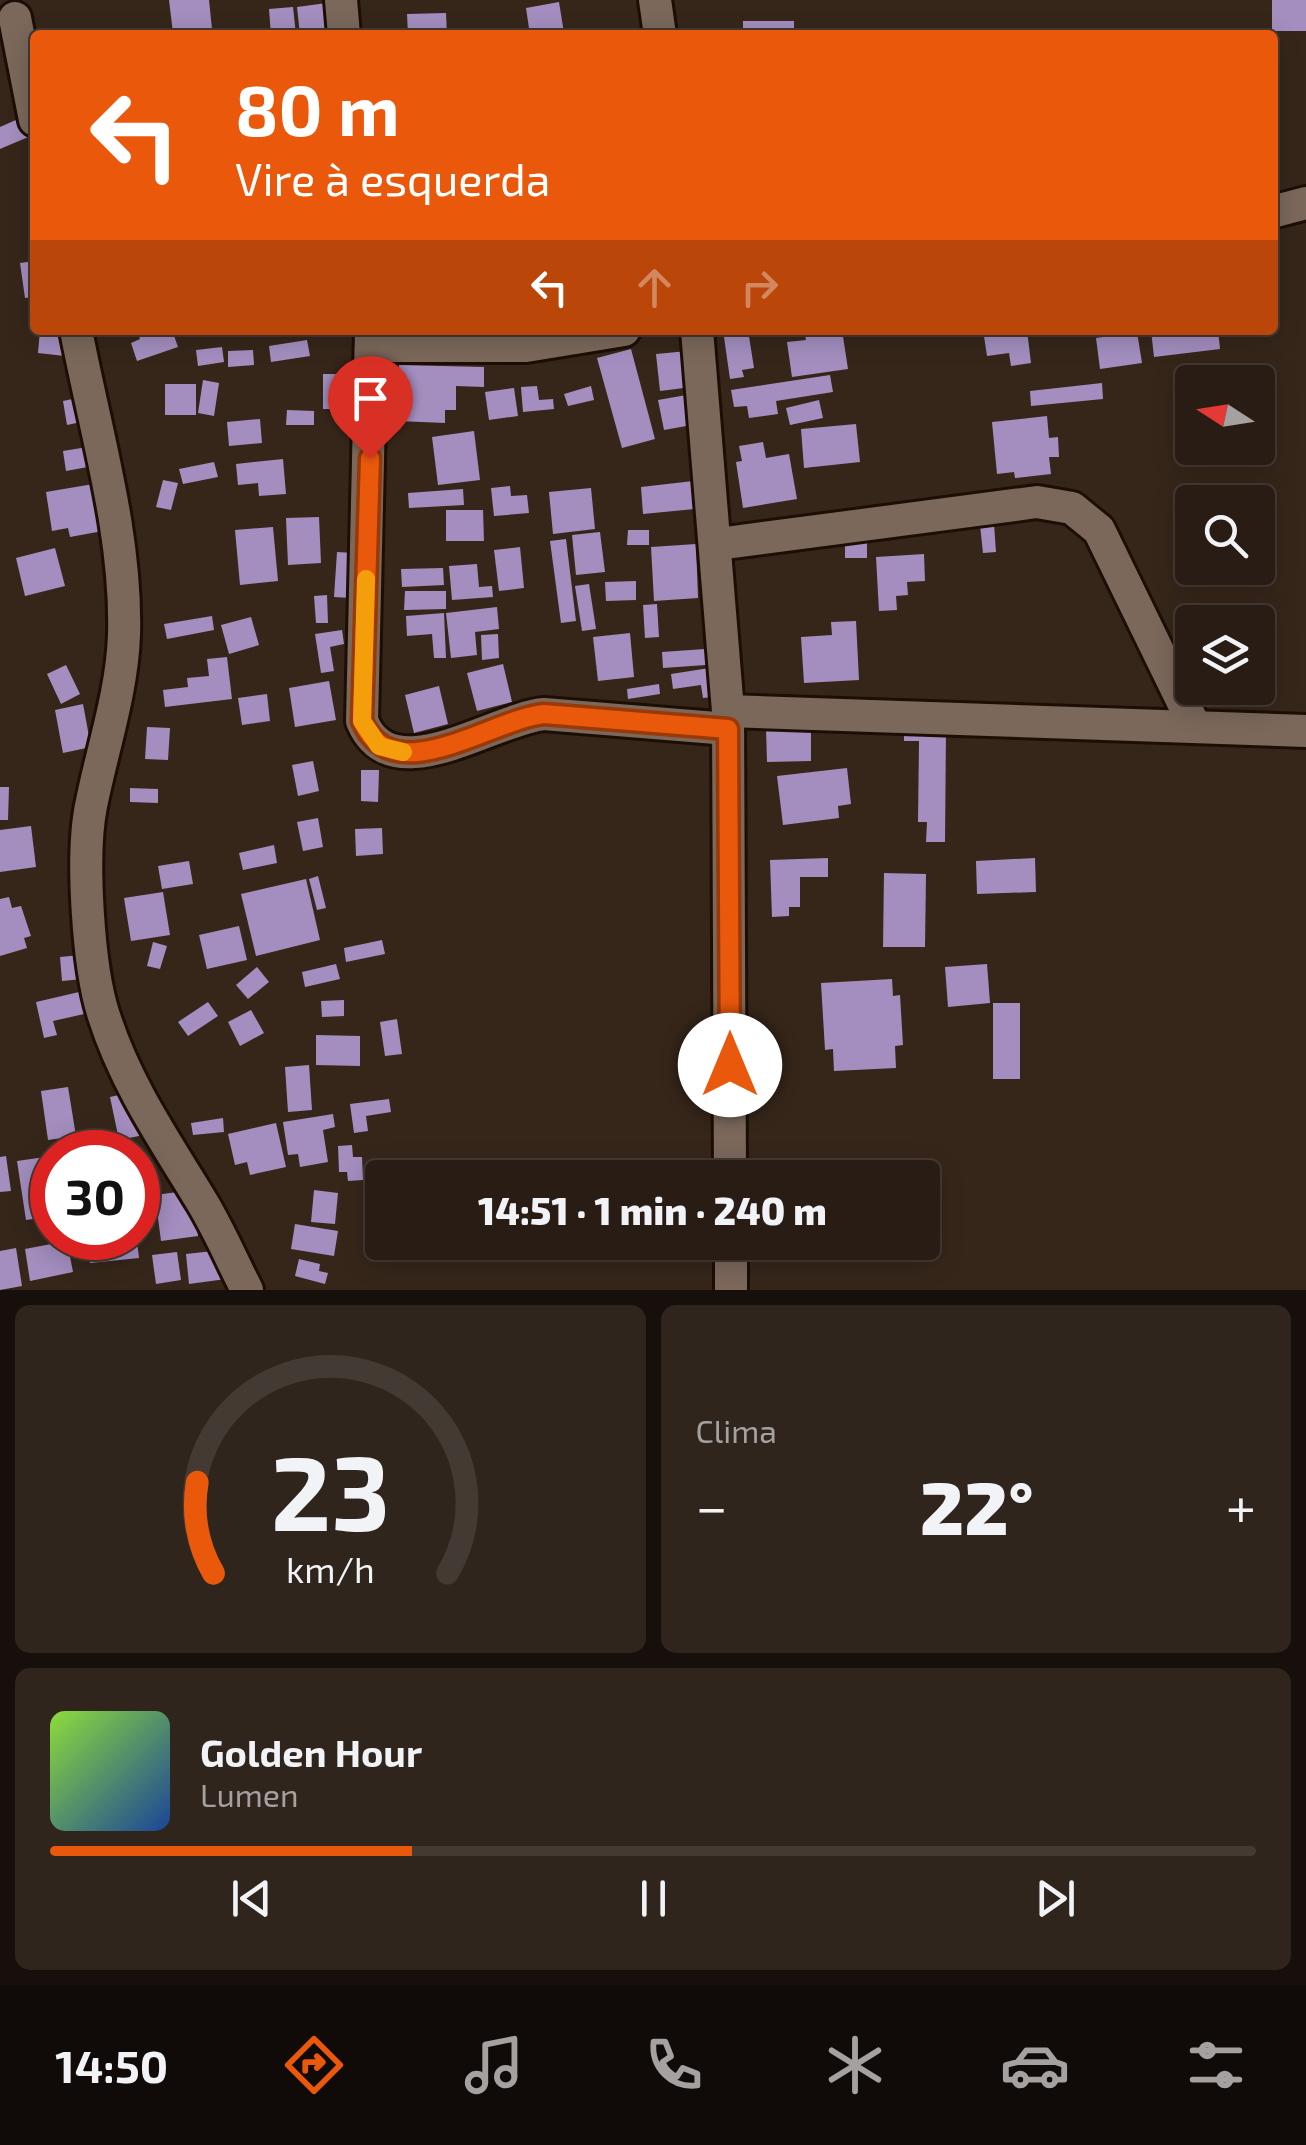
<!DOCTYPE html>
<html lang="pt">
<head>
<meta charset="utf-8">
<style>
	:root { --surface:#281c14; --page:#30251d; --text:#f1f3f6; --muted:#a5a1a0; --line:#443a34; --accent:#ea580c }
	body { margin:0; font-family:"Exo 2",sans-serif; background:var(--page); color:var(--text); height:100vh; display:flex; flex-direction:column; font-size:38px; white-space:nowrap }
	* { box-sizing:border-box; margin:0 }
	p { font-size:32px; color:var(--muted) }
	.icon { flex:none; width:55px; height:55px; fill:none; stroke:currentColor; stroke-width:2; stroke-linecap:round; stroke-linejoin:round }
	.map { position:relative; height:1290px; overflow:hidden }
	.details { display:flex; flex-direction:column; gap:15px; padding:15px; background:#160f0b; flex:1 }
	.details>* { flex:none }
	.guide { position:absolute; left:30px; top:30px; width:1248px; height:305px; border-radius:10px; box-shadow:0 5px 25px #0003,0 0 0 2px var(--line); background:#ea580c; color:#fff; overflow:hidden }
	.needle { width:65px; rotate:282deg }
	.tools { position:absolute; left:1175px; top:365px; display:grid; gap:20px }
	.tools a { display:grid; place-items:center; width:100px; height:100px; border-radius:10px; background:var(--surface); box-shadow:0 5px 25px #0003,0 0 0 2px var(--line); font-size:50px }
	.speed { position:absolute; left:30px; top:1130px; display:flex; gap:20px; font-size:50px; font-weight:700; text-align:center }
	.speed>* { display:grid; place-content:center; width:130px; height:130px; border-radius:50%; background:var(--surface); box-shadow:0 5px 25px #0003,0 0 0 2px var(--line); line-height:1 }
	.speed .limit { border:15px solid #d22; background:#fff; color:#111 }
	.pin { position:absolute; display:grid; place-items:center; width:85px; height:85px; color:#fff; margin:-102px -42px; border-radius:50% 50% 50% 0; rotate:-45deg; box-shadow:0 0 10px #0007 }
	.pin .icon { rotate:45deg }
	.me { position:absolute; width:110px; margin:-55px; rotate:0deg; stroke-linejoin:round; filter:drop-shadow(0 0 8px #0008) }
	.turn { display:flex; align-items:center; gap:35px; height:210px; padding:0 40px; font-size:45px }
	.turn .icon { width:130px; height:130px; stroke-width:2.5 }
	.turn b { display:block; font-size:70px; line-height:85px }
	.lanes { display:flex; align-items:center; height:95px; padding:0 40px; background:#0003; justify-content:center; gap:50px; direction:ltr }
	.lanes .off { opacity:.35 }
	.big { font-size:75px; font-weight:800; line-height:1.1 }
	.details .card { flex:1; display:flex; flex-direction:column; justify-content:center; gap:15px; min-width:0; padding:0 35px; border-radius:15px; background:var(--page) }
	.details .dial { align-items:center; gap:0 }
	.dial svg { height:260px; overflow:visible; fill:none; stroke:var(--line); stroke-width:7; stroke-linecap:round; text-anchor:middle }
	.dial text { fill:var(--text); stroke:none }
	.song { display:flex; align-items:center; gap:30px }
	.cover { width:120px; height:120px; border-radius:15px; background:linear-gradient(135deg,hsl(90 70% 55%),hsl(220 70% 35%)) }
	.played { height:10px; border-radius:5px; background:linear-gradient(90deg,var(--accent) 30%,var(--line) 30%) }
	.keys { display:flex; justify-content:space-around; direction:ltr }
	.heat { display:flex; justify-content:space-between; align-items:center; font-size:55px; direction:ltr }
	.details .tiles { flex:1; display:grid; gap:15px; grid-template-columns:1fr 1fr }
	.card:last-child { grid-column:span 2 }
	.trip { position:absolute; left:365px; top:1160px; width:575px; height:100px; border-radius:10px; background:var(--surface); box-shadow:0 5px 25px #0003,0 0 0 2px var(--line); font-weight:800; line-height:100px; text-align:center }
	.tab-bar { display:flex; height:160px; justify-content:space-around; align-items:center; background:#100b08; color:var(--muted) }
	.tab-bar .icon { width:70px; height:70px }
	.tab-bar .on { color:var(--accent) }
	.tab-bar b { font-size:45px; color:var(--text) }
	.map>svg:first-child { display:block }
	.building { fill:#a38ebf }
	.lines { fill:none; stroke-linecap:round; stroke-linejoin:round }
	.minor-casing { stroke:#1d0e05; stroke-width:38 }
	.minor { stroke:#7b685b; stroke-width:32 }
	.route-casing { stroke:#983908; stroke-width:25 }
	.route { stroke:#ea580c; stroke-width:18 }
	.slow { stroke:#f59e0b; stroke-width:18 }
</style>
</head>
<body>
<div class="map">
<svg width="1306" height="1290" viewBox="0 0 1306 1290">
	<rect width="100%" height="100%" fill="#36261a"/>
	<g class="building">
		<polygon points="169,0 209,0 212,29 173,33"/>
		<rect x="1272" y="0" width="34" height="31"/>
		<polygon points="559,2 564,33 530,35 526,8"/>
		<polygon points="327,3 331,35 300,35 297,7"/>
		<polygon points="293,7 296,35 271,35 269,9"/>
		<polygon points="446,13 447,35 408,35 407,14"/>
		<rect x="743" y="21" width="51" height="14"/>
		<polygon points="25,116 33,135 0,149 0,127"/>
		<polygon points="35,261 35,297 25,298 20,263"/>
		<polygon points="40,330 67,330 65,356 38,353"/>
		<polygon points="137,330 172,330 178,347 137,361 131,343 140,339"/>
		<polygon points="723,330 748,330 754,368 742,370 744,377 730,379"/>
		<polygon points="804,330 842,330 848,369 792,377 787,342 806,340"/>
		<polygon points="983,330 1027,330 1031,363 1011,366 1009,353 987,356"/>
		<polygon points="1151,330 1218,330 1220,349 1154,357"/>
		<polygon points="1137,332 1142,363 1100,369 1096,338"/>
		<polygon points="307,340 310,356 271,362 269,346"/>
		<polygon points="222,347 224,362 198,366 196,350"/>
		<polygon points="631,349 655,439 622,448 597,358"/>
		<polygon points="253,350 254,365 228,367 228,351"/>
		<polygon points="688,351 692,387 660,391 656,354"/>
		<polygon points="399,365 484,367 484,387 456,386 456,410 445,410 445,423 398,421"/>
		<rect x="323" y="374" width="31" height="35"/>
		<polygon points="830,375 833,392 776,401 778,414 749,418 747,406 734,407 731,390"/>
		<polygon points="203,380 219,383 214,416 198,413"/>
		<polygon points="1102,383 1103,399 1031,406 1030,391"/>
		<rect x="165" y="384" width="31" height="31"/>
		<polygon points="537,386 539,400 553,399 554,409 523,412 521,387"/>
		<polygon points="591,386 594,400 568,406 564,394"/>
		<polygon points="514,388 518,416 489,420 485,392"/>
		<polygon points="698,393 703,423 664,430 658,400"/>
		<polygon points="82,397 86,421 67,425 63,401"/>
		<polygon points="819,400 823,418 790,425 786,408"/>
		<polygon points="287,410 314,411 314,425 286,425"/>
		<polygon points="1047,416 1049,438 1058,437 1059,457 1049,457 1051,474 1015,478 1014,472 997,474 992,422"/>
		<polygon points="260,419 262,443 229,446 227,422"/>
		<polygon points="856,424 860,462 804,468 801,429"/>
		<polygon points="474,431 480,480 438,485 432,437"/>
		<polygon points="763,442 766,458 789,454 797,499 743,508 736,462 742,461 739,446"/>
		<polygon points="100,445 104,464 66,471 63,451"/>
		<polygon points="283,459 286,494 259,496 258,483 238,485 236,464"/>
		<polygon points="214,462 218,477 183,484 179,469"/>
		<polygon points="163,480 178,483 171,510 156,507"/>
		<polygon points="702,480 705,508 643,514 641,487"/>
		<polygon points="111,481 119,528 70,537 68,528 52,531 46,492"/>
		<polygon points="510,486 511,496 527,495 529,513 494,516 491,488"/>
		<polygon points="591,488 595,529 553,534 549,492"/>
		<polygon points="463,489 464,505 409,508 408,493"/>
		<polygon points="446,510 483,510 484,541 446,541"/>
		<polygon points="319,517 321,563 288,565 286,518"/>
		<polygon points="994,524 996,552 983,553 980,525"/>
		<polygon points="273,527 278,581 240,585 235,530"/>
		<polygon points="628,530 649,530 649,545 627,545"/>
		<polygon points="600,532 605,572 576,575 572,535"/>
		<rect x="845" y="536" width="22" height="22"/>
		<polygon points="566,539 576,621 561,623 550,541"/>
		<polygon points="696,544 698,598 654,601 651,547"/>
		<polygon points="520,547 524,588 499,591 494,550"/>
		<polygon points="55,548 65,586 25,596 16,558"/>
		<polygon points="337,552 371,554 368,599 334,597"/>
		<polygon points="924,554 925,581 907,582 908,595 896,596 897,610 879,611 876,557"/>
		<polygon points="477,564 479,587 492,586 493,597 452,600 449,566"/>
		<polygon points="443,568 444,585 402,587 401,569"/>
		<polygon points="636,581 636,600 606,601 605,582"/>
		<polygon points="589,584 596,629 582,631 575,586"/>
		<polygon points="405,591 446,591 446,609 404,610"/>
		<polygon points="327,595 328,623 316,623 314,596"/>
		<polygon points="657,604 659,637 645,638 643,605"/>
		<polygon points="497,607 499,629 475,632 477,655 451,658 446,613"/>
		<polygon points="444,613 446,658 434,658 432,634 407,636 406,616"/>
		<polygon points="212,616 214,630 167,639 164,624"/>
		<polygon points="251,617 259,645 229,654 221,625"/>
		<polygon points="856,621 859,680 804,683 801,637 832,635 831,622"/>
		<polygon points="342,630 344,644 330,647 334,671 321,673 315,634"/>
		<polygon points="630,633 634,677 598,681 593,637"/>
		<polygon points="498,634 499,658 482,660 481,635"/>
		<polygon points="719,648 720,664 663,668 662,652"/>
		<polygon points="227,657 232,699 165,707 163,690 188,687 187,678 209,676 207,659"/>
		<polygon points="503,664 512,702 477,711 467,673"/>
		<polygon points="66,665 80,694 61,704 47,674"/>
		<polygon points="716,667 721,696 703,698 701,685 673,689 671,674"/>
		<polygon points="329,681 336,720 295,727 289,688"/>
		<polygon points="659,684 660,694 628,699 627,689"/>
		<polygon points="439,686 448,724 414,733 405,695"/>
		<polygon points="267,694 270,721 242,725 238,698"/>
		<polygon points="83,704 91,747 63,753 55,710"/>
		<polygon points="147,727 170,728 168,760 145,759"/>
		<polygon points="811,727 811,761 767,762 766,728"/>
		<polygon points="904,730 946,730 945,842 926,842 927,822 918,822 919,741 904,741"/>
		<polygon points="313,761 319,791 298,796 292,765"/>
		<polygon points="847,768 851,804 838,806 839,818 783,825 777,776"/>
		<polygon points="361,770 379,770 378,802 361,801"/>
		<polygon points="0,787 9,787 8,820 0,820"/>
		<polygon points="130,788 158,789 158,803 130,802"/>
		<polygon points="318,818 323,847 303,851 297,822"/>
		<polygon points="31,826 36,867 0,872 0,830"/>
		<polygon points="382,828 383,854 356,856 355,829"/>
		<polygon points="274,845 277,863 243,870 239,853"/>
		<polygon points="828,858 828,877 800,877 800,907 789,907 789,916 772,917 770,860"/>
		<polygon points="1035,858 1036,892 977,894 976,861"/>
		<polygon points="189,861 193,884 162,889 158,866"/>
		<polygon points="884,873 926,874 925,947 883,947"/>
		<polygon points="318,876 326,908 317,910 309,879"/>
		<polygon points="306,879 320,940 256,956 241,894"/>
		<polygon points="163,892 170,935 131,941 124,898"/>
		<polygon points="9,897 12,908 21,906 31,936 24,938 27,948 0,956 0,899"/>
		<polygon points="239,926 247,960 207,969 199,935"/>
		<polygon points="382,940 385,954 346,962 344,948"/>
		<polygon points="153,942 167,946 160,969 147,966"/>
		<polygon points="102,953 104,977 62,981 60,957"/>
		<polygon points="336,964 340,979 305,987 302,972"/>
		<polygon points="987,964 990,1003 948,1007 945,967"/>
		<polygon points="257,967 269,982 248,999 236,985"/>
		<polygon points="892,979 893,996 900,995 903,1045 895,1046 896,1068 834,1071 833,1049 825,1050 821,983"/>
		<polygon points="79,992 84,1014 53,1021 57,1035 44,1038 36,1002"/>
		<polygon points="344,1000 344,1016 322,1017 321,1001"/>
		<polygon points="208,1002 218,1016 188,1036 178,1022"/>
		<rect x="993" y="1003" width="27" height="76"/>
		<polygon points="251,1010 264,1033 240,1046 228,1022"/>
		<polygon points="397,1019 402,1054 385,1056 380,1022"/>
		<polygon points="316,1035 360,1036 360,1066 316,1065"/>
		<polygon points="309,1065 312,1110 288,1112 285,1067"/>
		<polygon points="68,1087 76,1136 48,1140 41,1091"/>
		<polygon points="141,1090 149,1134 119,1140 110,1097"/>
		<polygon points="389,1099 391,1112 366,1116 368,1131 354,1133 350,1104"/>
		<polygon points="333,1114 335,1127 323,1130 328,1162 300,1167 298,1154 288,1155 283,1122"/>
		<polygon points="223,1118 224,1132 193,1135 191,1123"/>
		<polygon points="276,1123 286,1167 250,1175 247,1162 235,1165 228,1134"/>
		<polygon points="352,1145 353,1157 362,1157 363,1180 348,1181 347,1172 339,1172 338,1146"/>
		<polygon points="6,1156 11,1191 0,1192 0,1157"/>
		<polygon points="52,1156 52,1216 26,1220 17,1161"/>
		<polygon points="193,1190 198,1236 161,1241 155,1195"/>
		<polygon points="314,1190 338,1193 335,1224 311,1222"/>
		<polygon points="295,1224 338,1231 334,1256 291,1249"/>
		<polygon points="87,1238 137,1241 139,1258 90,1263 90,1255 79,1256 78,1243 88,1242"/>
		<polygon points="67,1241 73,1272 30,1281 25,1249"/>
		<polygon points="16,1248 22,1286 0,1290 0,1251"/>
		<polygon points="222,1250 226,1279 189,1284 186,1254"/>
		<polygon points="177,1252 181,1280 156,1284 152,1255"/>
		<polygon points="299,1259 320,1264 319,1271 328,1273 325,1284 295,1276"/>
	</g>
	<g class="lines">
		<defs>
			<g id="minor">
				<polyline points="341,0 344,35"/>
				<polyline points="655,0 660,35"/>
				<polyline points="15,18 35,120"/>
				<polyline points="1272,212 1306,203"/>
				<path d="M76 330C95 430 127 534 124 635 122 693 102 750 91 806 81 855 88 968 104 1016 126 1085 165 1141 202 1202 219 1230 232 1261 247 1290"/>
				<path d="M371 330 362 721C392 793 492 719 544 714L728 729"/>
				<polyline points="697,330 728,711 730,1178"/>
				<polyline points="373,346 526,346 624,330"/>
				<polyline points="718,544 1037,502 1072,508 1099,530 1195,727"/>
				<polyline points="728,711 1306,731"/>
				<polyline points="731,1242 731,1290"/>
			</g>
		</defs>
		<use href="#minor" class="minor-casing"/>
		<use href="#minor" class="minor"/>
	</g>
	<g class="lines">
		<defs>
			<path id="route" d="M370 458 362 721C393 793 492 719 544 714L728 729 730 1065"/>
		</defs>
		<use href="#route" class="route-casing"/>
		<use href="#route" class="route"/>
		<polyline class="slow" points="366,579 362,721 379,746 403,752"/>
	</g>
</svg>
<div class="tools">
<a><svg class="needle" viewBox="-14 -14 28 28"><path d="M0-13l5 13h-10z" fill="#e53935"/><path d="M0 13l5-13h-10z" fill="#a5a1a0"/></svg></a>
<a><svg class="icon" aria-label="search" viewBox="0 0 24 24"><circle cx="10" cy="10" r="6"/><path d="M15 15l6 6"/></svg></a>
<a><svg class="icon" aria-label="layers" viewBox="0 0 24 24"><path d="M12 4l9 5-9 5-9-5zM3 14l9 5 9-5"/></svg></a>
</div>
<div class="speed"><div class="limit">30</div></div>
<div class="pin" style="left:370px;top:458px;background:#d93025"><svg class="icon" aria-label="arrive" viewBox="0 0 24 24"><path d="M6 21V4h12l-3 4 3 4H6"/></svg></div>
<svg class="me" style="left:730px;top:1065px" viewBox="-20 -20 40 40"><circle r="19" fill="#fff"/><path d="M0-13L10 11 0 6-10 11z" fill="#ea580c"/></svg>
<div class="trip">14:51 · 1 min · 240 m</div>
<div class="guide">
<div class="turn"><svg class="icon" aria-label="left" viewBox="0 0 24 24"><path d="M17 20v-9H6M10 6l-5 5 5 5"/></svg><div><b>80 m</b>Vire à esquerda</div></div>
<div class="lanes"><svg class="icon" aria-label="left" viewBox="0 0 24 24"><path d="M17 20v-9H6M10 6l-5 5 5 5"/></svg><svg class="icon off" aria-label="ahead" viewBox="0 0 24 24"><path d="M12 20V5M6 11l6-6 6 6"/></svg><svg class="icon off" aria-label="right" viewBox="0 0 24 24"><path d="M7 20v-9h11M14 6l5 5-5 5"/></svg></div>
</div>
</div>
<section class="details">
<div class="tiles">
<div class="card dial"><svg viewBox="0 0 100 80">
<path d="M14 69A42 42 0 1 1 86 69"/>
<path d="M14 69A42 42 0 0 1 9 41" stroke="#ea580c"/>
<text x="50" y="56" font-size="32" font-weight="700">23</text>
<text x="50" y="72" font-size="11">km/h</text>
</svg></div>
<div class="card"><p>Clima</p>
<div class="heat"><a>−</a><b class="big">22°</b><a>+</a></div>
</div>
<div class="card">
<div class="song"><i class="cover"></i><div><b>Golden Hour</b><p>Lumen</p></div></div>
<div class="played"></div>
<div class="keys"><svg class="icon" aria-label="previous" viewBox="0 0 24 24"><path d="M18 5L8 12l10 7zM5 5v14"/></svg><svg class="icon" aria-label="pause" viewBox="0 0 24 24"><path d="M8 5v14M16 5v14"/></svg><svg class="icon" aria-label="next" viewBox="0 0 24 24"><path d="M6 5l10 7-10 7zM19 5v14"/></svg></div>
</div>
</div>
</section>
<nav class="tab-bar">
<b>14:50</b>
<svg class="icon on" aria-label="directions" viewBox="0 0 24 24"><path d="M12 3l9 9-9 9-9-9zM9 14v-3h6M13 9l2 2-2 2"/></svg>
<svg class="icon" aria-label="music" viewBox="0 0 24 24"><path d="M9 18V5l10-2v13"/><circle cx="6" cy="18" r="3"/><circle cx="16" cy="16" r="3"/></svg>
<svg class="icon" aria-label="phone" viewBox="0 0 24 24"><path d="M5 4h4l2 5-3 2q2 4 5 5l2-3 5 2v4C11 20 4 13 5 4z"/></svg>
<svg class="icon" aria-label="climate" viewBox="0 0 24 24"><path d="M12 3v18M4 7l16 10M4 17L20 7"/></svg>
<svg class="icon" aria-label="car" viewBox="0 0 24 24"><path d="M5 17H2v-5l4-1 3-4h7l3 4 3 1v5h-3M9 17h6M6 11h13"/><circle cx="7" cy="17" r="2"/><circle cx="17" cy="17" r="2"/></svg>
<svg class="icon" aria-label="filters" viewBox="0 0 24 24"><path d="M4 7h16M4 17h16"/><circle cx="9" cy="7" r="2"/><circle cx="15" cy="17" r="2"/></svg>
</nav>
</body>
</html>
